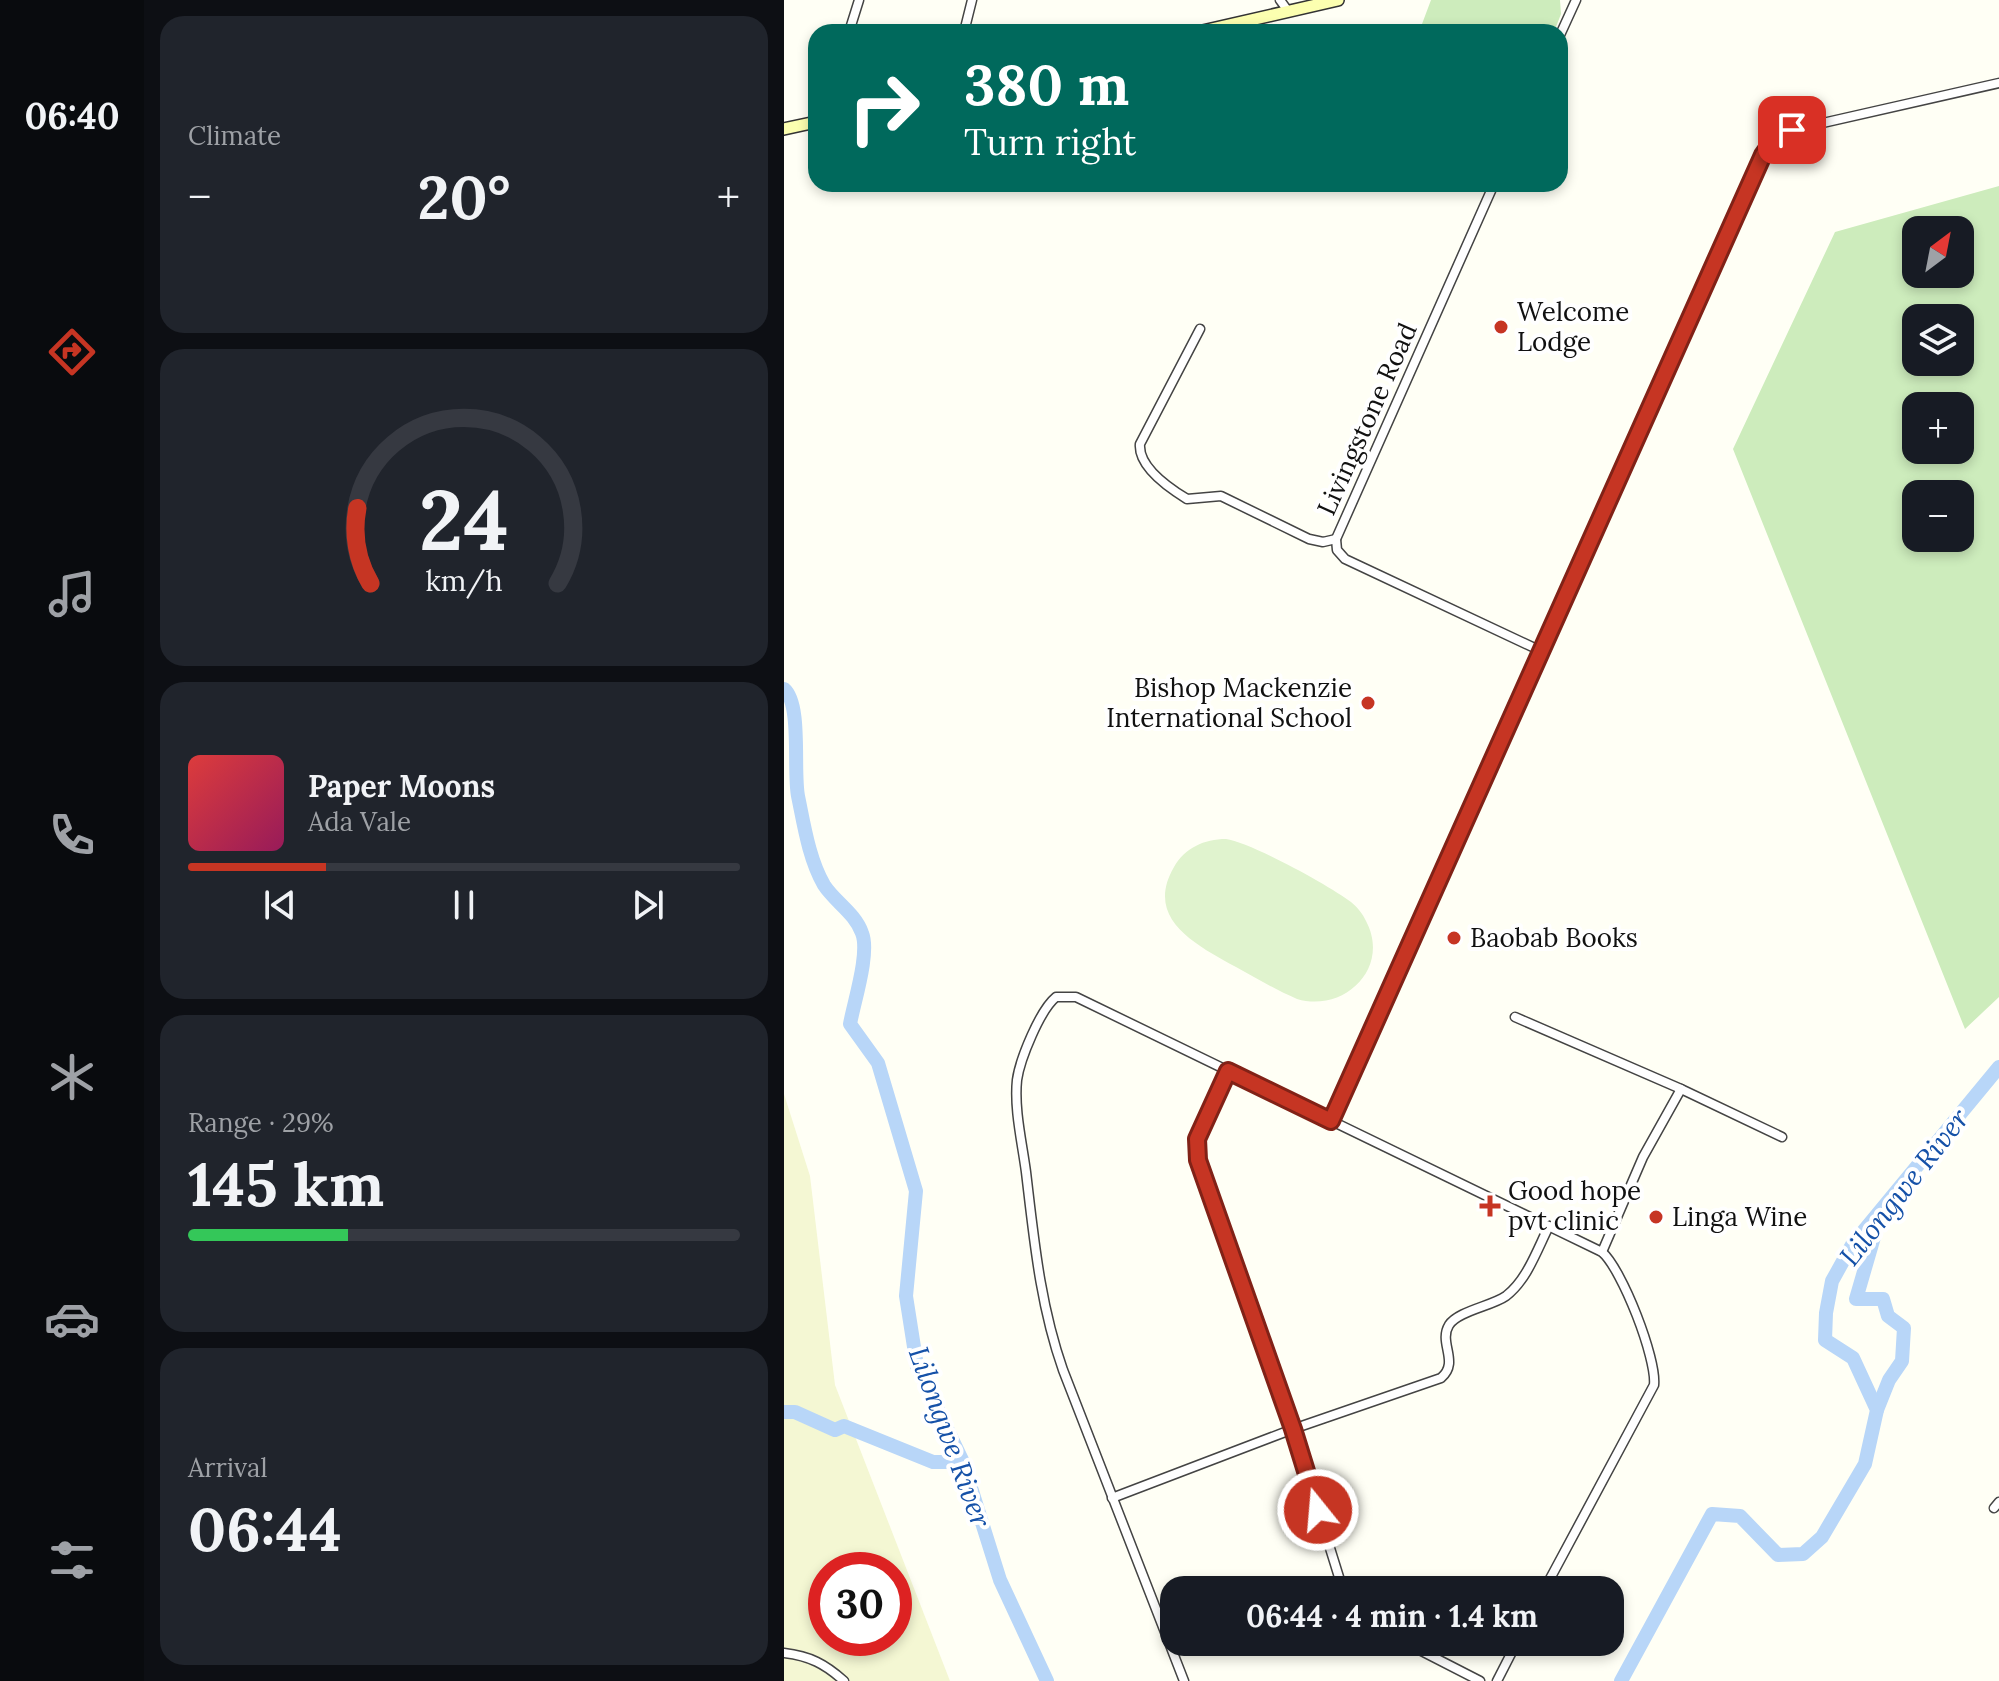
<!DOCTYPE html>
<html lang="en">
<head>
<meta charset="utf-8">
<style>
	:root { --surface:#171b24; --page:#20242c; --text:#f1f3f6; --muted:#9ea1a6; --line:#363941; --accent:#c63523 }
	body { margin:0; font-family:Lora,serif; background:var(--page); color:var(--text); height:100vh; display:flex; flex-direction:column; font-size:30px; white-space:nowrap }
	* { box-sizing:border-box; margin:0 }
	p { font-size:26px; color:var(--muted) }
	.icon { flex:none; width:44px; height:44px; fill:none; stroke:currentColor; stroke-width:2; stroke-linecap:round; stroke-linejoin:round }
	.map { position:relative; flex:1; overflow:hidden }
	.side { display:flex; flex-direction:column; gap:16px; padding:16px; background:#0d0f14; width:640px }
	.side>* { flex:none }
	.hud { position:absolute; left:24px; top:24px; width:760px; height:168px; border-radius:24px; box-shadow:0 4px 12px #0003; background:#00695c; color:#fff; overflow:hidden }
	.needle { width:52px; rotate:32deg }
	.controls { position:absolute; left:1118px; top:216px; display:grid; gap:16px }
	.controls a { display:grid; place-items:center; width:72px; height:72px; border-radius:16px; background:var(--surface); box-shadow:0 4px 12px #0003; font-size:40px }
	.speed { position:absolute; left:24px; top:1552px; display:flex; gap:16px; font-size:40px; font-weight:700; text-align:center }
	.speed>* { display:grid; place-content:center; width:104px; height:104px; border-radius:50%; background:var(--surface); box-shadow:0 4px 12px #0003; line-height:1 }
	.speed .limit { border:12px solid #d22; background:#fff; color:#111 }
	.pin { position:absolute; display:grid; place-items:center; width:68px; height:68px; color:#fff; margin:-34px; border-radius:16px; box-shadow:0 4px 12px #0006 }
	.me { position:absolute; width:88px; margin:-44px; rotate:343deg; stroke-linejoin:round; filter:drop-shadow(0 0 6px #0008) }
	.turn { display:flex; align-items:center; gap:28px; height:168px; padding:0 24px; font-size:36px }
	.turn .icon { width:104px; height:104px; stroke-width:2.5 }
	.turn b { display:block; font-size:56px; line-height:68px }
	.big { font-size:60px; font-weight:800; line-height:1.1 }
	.side .tile { flex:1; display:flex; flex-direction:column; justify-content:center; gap:12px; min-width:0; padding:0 28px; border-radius:24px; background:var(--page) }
	.side .dial { align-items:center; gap:0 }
	.dial svg { height:208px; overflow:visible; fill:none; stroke:var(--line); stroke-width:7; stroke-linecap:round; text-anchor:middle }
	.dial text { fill:var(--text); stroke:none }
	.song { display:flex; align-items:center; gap:24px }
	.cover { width:96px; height:96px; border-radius:12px; background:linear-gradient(135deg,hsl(0 70% 55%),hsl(330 70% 35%)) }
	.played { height:8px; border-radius:4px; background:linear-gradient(90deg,var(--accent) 25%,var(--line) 25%) }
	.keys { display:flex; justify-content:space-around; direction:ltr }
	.heat { display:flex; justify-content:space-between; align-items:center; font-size:44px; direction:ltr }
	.charge { height:12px; border-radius:6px; background:linear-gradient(90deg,#34c759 29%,var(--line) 0) }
	.trip { position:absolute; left:376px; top:1576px; width:464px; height:80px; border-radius:24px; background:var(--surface); box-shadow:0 4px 12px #0003; font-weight:800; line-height:80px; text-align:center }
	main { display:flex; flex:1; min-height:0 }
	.tabs { display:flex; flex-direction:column; width:144px; justify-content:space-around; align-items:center; background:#090b0e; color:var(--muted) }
	.tabs .icon { width:56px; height:56px }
	.tabs .current { color:var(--accent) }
	.tabs b { font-size:36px; color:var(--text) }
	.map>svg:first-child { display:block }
	.farmland { fill:#f4f7d3; fill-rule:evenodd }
	.green { fill:#cdecbc; fill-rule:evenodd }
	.pitch { fill:#e0f3ce }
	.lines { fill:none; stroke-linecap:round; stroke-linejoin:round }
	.river { stroke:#b8d6f8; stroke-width:14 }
	.minor-casing { stroke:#444; stroke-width:11 }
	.secondary-casing { stroke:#333; stroke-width:14 }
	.minor { stroke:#fff; stroke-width:8 }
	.secondary { stroke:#fcffb0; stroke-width:11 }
	.route-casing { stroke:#812217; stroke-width:20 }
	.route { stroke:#c63523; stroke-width:14 }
	.poi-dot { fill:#c63523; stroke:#fff; stroke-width:3 }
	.labels { text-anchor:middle; stroke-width:8; stroke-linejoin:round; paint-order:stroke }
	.poi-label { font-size:26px; fill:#111; stroke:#fff; text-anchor:start }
	.street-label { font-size:26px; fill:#111; stroke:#fff }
	.water-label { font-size:28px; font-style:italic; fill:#1551a8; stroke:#fff }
</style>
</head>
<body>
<main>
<nav class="tabs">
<b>06:40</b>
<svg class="icon current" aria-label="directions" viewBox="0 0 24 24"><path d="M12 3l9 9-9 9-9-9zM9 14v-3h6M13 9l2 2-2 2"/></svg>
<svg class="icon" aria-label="music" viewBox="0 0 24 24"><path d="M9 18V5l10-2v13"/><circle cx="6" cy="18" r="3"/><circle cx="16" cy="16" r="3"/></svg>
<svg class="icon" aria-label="phone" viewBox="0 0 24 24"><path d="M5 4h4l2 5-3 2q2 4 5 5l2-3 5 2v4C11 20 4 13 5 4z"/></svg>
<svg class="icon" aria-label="climate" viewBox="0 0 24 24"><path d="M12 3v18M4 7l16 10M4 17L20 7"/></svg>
<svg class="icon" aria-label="car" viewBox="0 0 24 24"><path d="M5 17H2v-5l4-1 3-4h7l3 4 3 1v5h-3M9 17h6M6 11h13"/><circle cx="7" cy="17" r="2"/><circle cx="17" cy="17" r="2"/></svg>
<svg class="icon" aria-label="filters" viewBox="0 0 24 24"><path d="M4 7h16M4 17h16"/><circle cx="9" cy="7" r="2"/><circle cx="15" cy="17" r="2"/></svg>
</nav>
<section class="side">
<div class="tile"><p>Climate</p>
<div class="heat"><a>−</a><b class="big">20°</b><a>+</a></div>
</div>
<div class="tile dial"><svg viewBox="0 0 100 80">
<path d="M14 69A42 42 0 1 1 86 69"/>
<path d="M14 69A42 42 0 0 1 9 40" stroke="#c63523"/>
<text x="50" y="56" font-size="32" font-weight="700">24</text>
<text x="50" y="72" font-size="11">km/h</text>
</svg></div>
<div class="tile">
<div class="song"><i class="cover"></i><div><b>Paper Moons</b><p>Ada Vale</p></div></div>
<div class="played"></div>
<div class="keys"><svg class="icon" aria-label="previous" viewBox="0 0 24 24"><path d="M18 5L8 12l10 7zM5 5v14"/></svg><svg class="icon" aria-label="pause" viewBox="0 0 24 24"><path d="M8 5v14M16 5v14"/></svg><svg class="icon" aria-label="next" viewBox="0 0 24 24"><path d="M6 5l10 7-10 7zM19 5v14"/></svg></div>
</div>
<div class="tile"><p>Range · 29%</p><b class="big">145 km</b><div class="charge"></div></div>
<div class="tile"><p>Arrival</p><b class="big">06:44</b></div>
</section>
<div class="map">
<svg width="1215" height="1681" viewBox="0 0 1215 1681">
	<rect width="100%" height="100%" fill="#fffff5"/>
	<path class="farmland" d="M0 1094 26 1176 51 1385 166 1681H0ZM42 1570H110V1638H42Z"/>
	<g class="green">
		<polygon points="647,0 776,0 777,14 770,32 635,32"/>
		<path d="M1215 186V997L1181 1029 949 449 1051 232ZM1132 230H1176V274H1132ZM1132 318H1176V362H1132ZM1132 406H1176V450H1132ZM1132 494H1176V538H1132Z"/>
	</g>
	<path class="pitch" d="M442 839C466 842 546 886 567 902 573 907 579 914 582 921 607 968 560 1013 513 999 492 990 472 978 452 967 415 946 359 920 390 867 401 848 420 839 442 839Z"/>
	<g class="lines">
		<g class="river">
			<path d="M0 689C18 704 9 770 14 796 20 825 25 859 40 885 51 902 71 913 78 933 86 953 70 1002 66 1024L94 1063 132 1191 122 1296 133 1366 179 1462 216 1580 263 1681"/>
			<polyline points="1093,1410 1105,1380 1118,1361 1120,1328 1104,1316 1099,1299 1072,1299 1097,1213"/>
			<polyline points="0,1412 11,1412 51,1430 60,1426 149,1462 179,1462"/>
			<polyline points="837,1681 928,1514 956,1516 994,1555 1019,1554 1038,1537 1081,1464 1093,1410 1069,1358 1041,1340 1042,1313 1048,1281 1068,1245 1215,1067"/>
		</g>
		<defs>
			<g id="minor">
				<polyline points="496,0 504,11"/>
				<polyline points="65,32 75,0"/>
				<polyline points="180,32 188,0"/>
				<polyline points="776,35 792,0"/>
				<polyline points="710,184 552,539 553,550 561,559 757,651"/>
				<path d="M416 329 356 444C354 467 385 488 403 499L437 496 525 539 539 542 552 539"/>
				<polyline points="731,1017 897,1089"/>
				<polyline points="444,1071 413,1139 414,1160 509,1429 559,1590"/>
				<polyline points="547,1121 867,400 984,145 991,138 1008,130 1215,83"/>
				<polyline points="818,1252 859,1157 897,1089 998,1137"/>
				<path d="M328 1498 509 1429 657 1378C676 1362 654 1343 665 1325 674 1311 708 1306 722 1296 743 1280 753 1250 765 1226"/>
				<polyline points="1210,1508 1215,1502"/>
				<polyline points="620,1642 696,1681"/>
				<path d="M0 1653C26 1656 41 1664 60 1681"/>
				<path d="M400 1681 279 1370C256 1305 250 1239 242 1172 238 1142 230 1109 233 1080 236 1059 256 1010 272 997H292L818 1252C838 1269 873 1359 870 1385L760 1590"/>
				<polyline points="713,1681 733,1642"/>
			</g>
			<g id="secondary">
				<polyline points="414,32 554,0"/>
				<polyline points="0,129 32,122"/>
			</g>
		</defs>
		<use href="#minor" class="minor-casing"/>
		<use href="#secondary" class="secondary-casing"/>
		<use href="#minor" class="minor"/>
		<use href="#secondary" class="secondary"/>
	</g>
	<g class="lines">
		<defs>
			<polyline id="route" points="534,1510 509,1429 414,1160 413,1139 444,1071 547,1121 979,155 991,138 1008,130"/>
		</defs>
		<use href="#route" class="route-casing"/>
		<use href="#route" class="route"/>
	</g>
	<g class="poi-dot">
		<circle cx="717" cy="327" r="8"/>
		<circle cx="584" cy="703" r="8"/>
		<circle cx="670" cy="938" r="8"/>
		<path d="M702 1194h8v8h8v8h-8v8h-8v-8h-8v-8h8z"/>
		<circle cx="872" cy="1217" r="8"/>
	</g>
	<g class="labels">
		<g class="poi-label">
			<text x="733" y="321">Welcome<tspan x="733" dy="30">Lodge</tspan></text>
			<text x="568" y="697" text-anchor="end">Bishop Mackenzie<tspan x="568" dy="30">International School</tspan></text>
			<text x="686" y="947">Baobab Books</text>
			<text x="724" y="1200">Good hope<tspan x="724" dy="30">pvt clinic</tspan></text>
			<text x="888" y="1226">Linga Wine</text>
		</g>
		<g class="street-label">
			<text transform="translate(583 419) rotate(-66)" y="9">Livingstone Road</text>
		</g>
		<g class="water-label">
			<text transform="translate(1120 1187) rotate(-52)" y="10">Lilongwe River</text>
			<text transform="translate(166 1437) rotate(70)" y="10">Lilongwe River</text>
		</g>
	</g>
</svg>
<div class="controls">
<a><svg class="needle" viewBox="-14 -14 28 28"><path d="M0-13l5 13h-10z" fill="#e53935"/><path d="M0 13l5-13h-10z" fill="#9ea1a6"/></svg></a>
<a><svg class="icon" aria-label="layers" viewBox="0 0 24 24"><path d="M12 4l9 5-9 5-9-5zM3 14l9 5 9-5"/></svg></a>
<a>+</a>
<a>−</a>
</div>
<div class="speed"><div class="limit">30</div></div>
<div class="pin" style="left:1008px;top:130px;background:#d93025"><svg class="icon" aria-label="arrive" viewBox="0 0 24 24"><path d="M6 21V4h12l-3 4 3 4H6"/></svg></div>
<svg class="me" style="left:534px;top:1510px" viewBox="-20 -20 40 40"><circle r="17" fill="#c63523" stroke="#fff" stroke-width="3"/><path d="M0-11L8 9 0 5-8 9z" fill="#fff"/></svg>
<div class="trip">06:44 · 4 min · 1.4 km</div>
<div class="hud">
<div class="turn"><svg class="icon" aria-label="right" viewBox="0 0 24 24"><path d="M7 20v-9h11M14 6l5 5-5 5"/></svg><div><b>380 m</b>Turn right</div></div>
</div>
</div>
</main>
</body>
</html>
